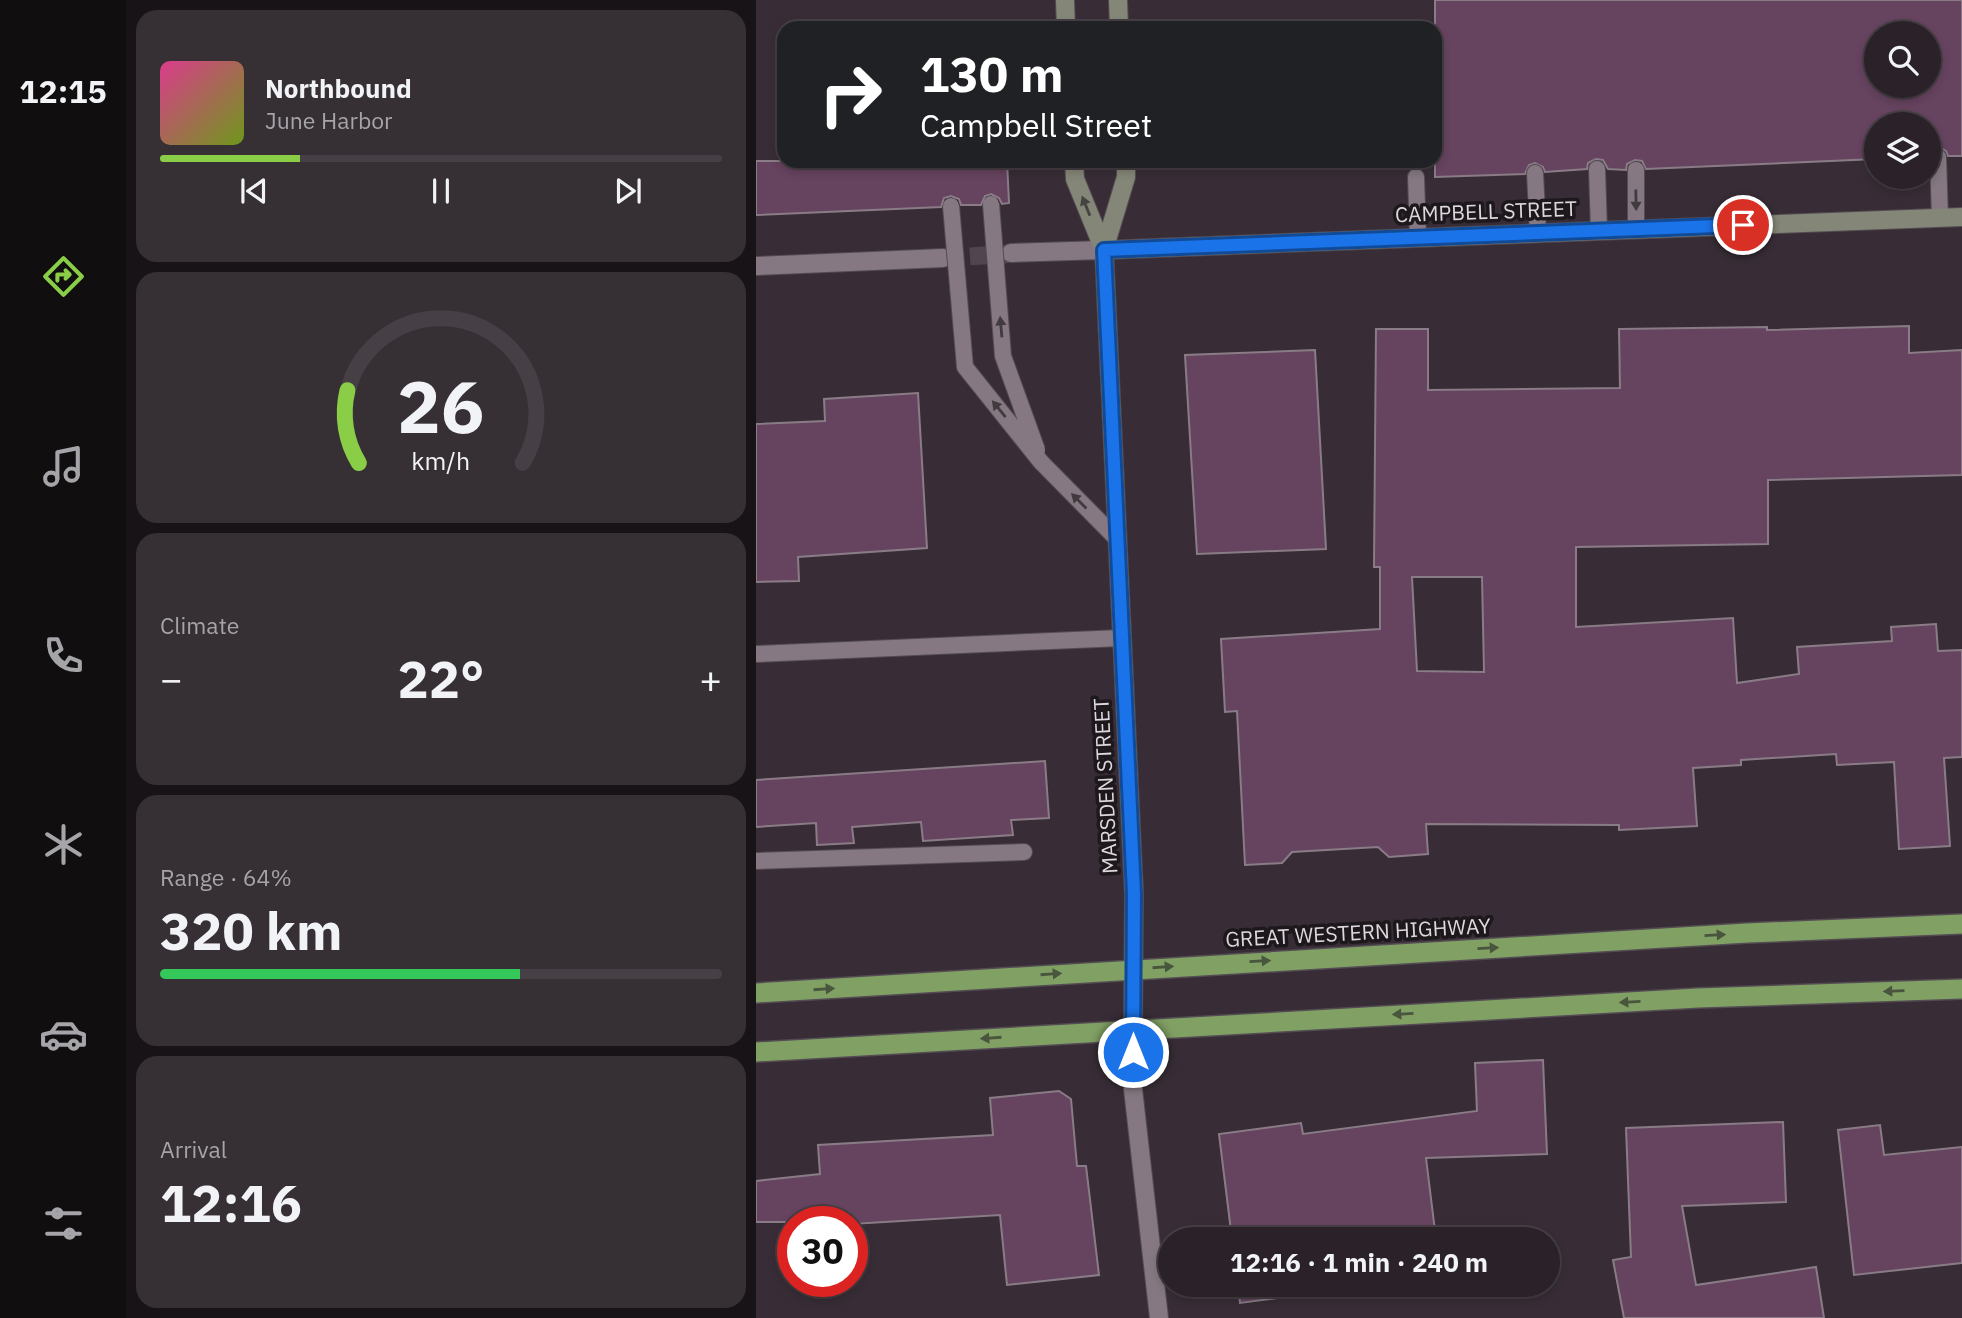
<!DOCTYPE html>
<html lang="en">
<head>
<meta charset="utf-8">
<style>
	:root { --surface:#2a2228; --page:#362f34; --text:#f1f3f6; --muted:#a5a4a8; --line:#463f45; --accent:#8ace47 }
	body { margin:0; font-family:"IBM Plex Sans",sans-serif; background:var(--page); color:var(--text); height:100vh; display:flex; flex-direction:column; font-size:26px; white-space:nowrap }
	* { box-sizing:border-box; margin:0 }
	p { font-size:23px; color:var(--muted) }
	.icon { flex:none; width:38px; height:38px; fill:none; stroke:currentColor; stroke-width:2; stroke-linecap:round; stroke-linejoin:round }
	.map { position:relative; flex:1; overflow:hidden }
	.drawer { display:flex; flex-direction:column; gap:10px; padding:10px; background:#171316; width:630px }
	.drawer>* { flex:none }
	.hud { position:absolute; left:21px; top:21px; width:665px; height:147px; border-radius:21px; box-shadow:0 4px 10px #0003,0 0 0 2px var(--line); background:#202124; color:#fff; overflow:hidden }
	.buttons { position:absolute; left:1108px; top:21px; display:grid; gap:14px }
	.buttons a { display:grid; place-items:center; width:77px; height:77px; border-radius:50%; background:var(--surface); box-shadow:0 4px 10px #0003,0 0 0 2px var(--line); font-size:35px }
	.speed { position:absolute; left:21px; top:1206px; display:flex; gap:14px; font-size:35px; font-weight:700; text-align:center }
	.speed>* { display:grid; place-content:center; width:91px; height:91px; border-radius:50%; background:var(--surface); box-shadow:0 4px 10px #0003,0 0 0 2px var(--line); line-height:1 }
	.speed .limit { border:10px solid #d22; background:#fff; color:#111 }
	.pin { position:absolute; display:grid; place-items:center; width:60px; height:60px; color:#fff; margin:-30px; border:4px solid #fff; border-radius:50%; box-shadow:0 2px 7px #0007 }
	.me { position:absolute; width:77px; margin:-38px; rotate:0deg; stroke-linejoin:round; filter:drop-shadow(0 0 5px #0008) }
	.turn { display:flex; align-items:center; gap:24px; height:147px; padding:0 28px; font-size:32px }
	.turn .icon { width:91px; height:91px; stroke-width:2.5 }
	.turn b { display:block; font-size:49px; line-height:60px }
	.big { font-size:52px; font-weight:800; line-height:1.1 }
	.drawer .tile { flex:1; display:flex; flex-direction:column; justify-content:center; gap:10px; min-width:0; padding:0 24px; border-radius:21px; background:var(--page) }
	.drawer .dial { align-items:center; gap:0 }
	.dial svg { height:182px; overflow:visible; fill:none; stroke:var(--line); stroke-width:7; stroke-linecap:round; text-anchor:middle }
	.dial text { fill:var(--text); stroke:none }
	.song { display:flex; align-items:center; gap:21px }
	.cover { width:84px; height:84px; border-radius:10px; background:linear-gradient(135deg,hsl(330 70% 55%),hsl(80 70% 35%)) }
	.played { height:7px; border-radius:4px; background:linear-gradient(90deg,var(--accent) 25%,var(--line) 25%) }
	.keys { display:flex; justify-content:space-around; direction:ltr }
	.heat { display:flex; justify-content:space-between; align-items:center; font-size:38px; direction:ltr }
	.charge { height:10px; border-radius:5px; background:linear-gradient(90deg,#34c759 64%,var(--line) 0) }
	.trip { position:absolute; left:402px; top:1227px; width:402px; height:70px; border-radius:35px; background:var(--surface); box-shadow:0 4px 10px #0003,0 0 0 2px var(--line); font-weight:800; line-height:70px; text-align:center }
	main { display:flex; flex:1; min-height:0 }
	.menu { display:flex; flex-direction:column; width:126px; justify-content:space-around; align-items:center; background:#110e10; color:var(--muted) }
	.menu .icon { width:49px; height:49px }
	.menu .active { color:var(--accent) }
	.menu b { font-size:32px; color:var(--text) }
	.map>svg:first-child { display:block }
	.building { fill:#66435f; stroke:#897c86; stroke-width:2; fill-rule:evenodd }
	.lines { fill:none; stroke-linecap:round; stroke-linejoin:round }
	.minor-tunnel { stroke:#51464f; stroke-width:18; stroke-dasharray:18 9; stroke-linecap:butt }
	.service-casing { stroke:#544c53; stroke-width:18 }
	.minor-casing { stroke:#544c53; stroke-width:20 }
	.secondary-casing { stroke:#544c53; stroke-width:20 }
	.trunk-casing { stroke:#544c53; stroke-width:22 }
	.service { stroke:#857882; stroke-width:16 }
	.minor { stroke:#857882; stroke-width:18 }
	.secondary { stroke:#848777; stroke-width:18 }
	.trunk { stroke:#81a064; stroke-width:19 }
	.service-bridge-casing { stroke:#544c53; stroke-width:18; stroke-linecap:butt }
	.service-bridge { stroke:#857882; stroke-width:16 }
	.oneway { fill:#413a3f }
	.oneway2 { fill:#464440 }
	.oneway3 { fill:#49553c }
	.route-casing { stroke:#114b97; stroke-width:18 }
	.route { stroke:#1a73e8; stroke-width:12 }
	.labels { text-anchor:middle; stroke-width:7; stroke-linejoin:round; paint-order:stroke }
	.street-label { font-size:21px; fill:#ded7dd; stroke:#1c181b }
</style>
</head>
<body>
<main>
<nav class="menu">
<b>12:15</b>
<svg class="icon active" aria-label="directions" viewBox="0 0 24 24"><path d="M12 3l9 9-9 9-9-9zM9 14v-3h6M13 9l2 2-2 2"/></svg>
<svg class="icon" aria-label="music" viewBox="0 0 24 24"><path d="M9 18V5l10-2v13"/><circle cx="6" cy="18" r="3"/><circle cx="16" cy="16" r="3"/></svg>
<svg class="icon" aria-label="phone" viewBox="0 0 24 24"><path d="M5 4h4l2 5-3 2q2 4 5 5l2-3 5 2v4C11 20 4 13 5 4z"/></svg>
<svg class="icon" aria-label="climate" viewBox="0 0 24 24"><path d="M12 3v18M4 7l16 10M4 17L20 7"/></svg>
<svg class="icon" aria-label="car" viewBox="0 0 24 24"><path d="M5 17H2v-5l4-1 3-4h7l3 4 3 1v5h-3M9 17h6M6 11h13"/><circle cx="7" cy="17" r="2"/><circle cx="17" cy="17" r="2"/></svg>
<svg class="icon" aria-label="filters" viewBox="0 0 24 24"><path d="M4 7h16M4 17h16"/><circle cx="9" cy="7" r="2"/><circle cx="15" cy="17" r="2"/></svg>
</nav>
<section class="drawer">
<div class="tile">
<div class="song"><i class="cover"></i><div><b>Northbound</b><p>June Harbor</p></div></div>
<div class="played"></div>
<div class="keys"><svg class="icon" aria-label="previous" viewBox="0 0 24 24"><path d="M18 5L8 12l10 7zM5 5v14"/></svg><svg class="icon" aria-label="pause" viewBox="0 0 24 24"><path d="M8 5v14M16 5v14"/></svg><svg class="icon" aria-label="next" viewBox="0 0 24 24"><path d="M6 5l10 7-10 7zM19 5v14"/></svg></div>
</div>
<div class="tile dial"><svg viewBox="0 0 100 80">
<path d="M14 69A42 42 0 1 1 86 69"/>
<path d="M14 69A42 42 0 0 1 9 37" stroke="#8ace47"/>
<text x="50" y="56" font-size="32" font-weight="700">26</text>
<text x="50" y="72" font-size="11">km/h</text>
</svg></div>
<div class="tile"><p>Climate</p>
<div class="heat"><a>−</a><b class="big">22°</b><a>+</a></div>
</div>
<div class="tile"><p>Range · 64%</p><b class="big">320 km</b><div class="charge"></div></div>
<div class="tile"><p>Arrival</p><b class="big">12:16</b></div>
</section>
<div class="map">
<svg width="1206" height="1318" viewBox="0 0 1206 1318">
	<rect width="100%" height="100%" fill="#382d36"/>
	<g class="building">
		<path d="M679 0H1206V156H1192L1190 151 1182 147 1172 153V124H1120V159L890 169 886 161 879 160 871 164 870 170 852 169 847 160 840 159 832 163 831 169 789 172 787 167 779 163 773 165 769 174 679 177ZM1120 33H1172V86H1120Z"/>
		<polygon points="0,161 251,161 253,203 246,204 243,198 235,194 229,196 225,205 205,205 203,199 195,196 188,198 185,207 0,215"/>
		<path d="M1153 326V353L1206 350V475L1012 480V544L820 547V627L977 618 981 683 1043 674 1041 647 1136 641 1135 627 1180 624 1182 651 1206 650V757L1188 758 1194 846 1143 849 1138 762 1081 765 1080 754 985 760V765L937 768 941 826 863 830V825L670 824 672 854 633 857 622 847 536 852 526 863 489 865 481 711 469 712 465 639 624 629V567H618L620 329H672V390L864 388 863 329 1011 327V330ZM656 577H726L728 672 661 671Z"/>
		<polygon points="559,350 570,549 441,554 429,355"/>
		<polygon points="162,393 171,548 42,557 43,581 0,582 0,424 69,421 68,399"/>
		<polygon points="289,761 293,818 255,820 257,835 167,841 165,822 96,827 98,843 61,845 60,823 0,827 0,780"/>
		<polygon points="787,1060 791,1154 670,1158 680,1239 476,1239 463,1134 545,1123 547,1134 721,1111 719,1063"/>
		<polygon points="303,1091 315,1099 321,1166 330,1166 343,1275 251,1285 244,1215 96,1224 96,1222 0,1222 0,1181 64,1174 62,1145 237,1135 234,1098"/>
		<polygon points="1027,1122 1030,1202 926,1206 940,1285 1060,1267 1068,1318 868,1318 857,1260 875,1257 870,1128"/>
		<polygon points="1124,1125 1128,1155 1206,1147 1206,1263 1098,1275 1082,1130"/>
		<polygon points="482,1284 686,1284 686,1285 608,1295 607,1287 484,1303"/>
	</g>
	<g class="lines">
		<polyline class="minor-tunnel" points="187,258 253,254"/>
		<defs>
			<g id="service">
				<polyline points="1182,157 1184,218"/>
				<polyline points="841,169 843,231"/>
				<polyline points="880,170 880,229"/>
				<polyline points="779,173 782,233"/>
				<polyline points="660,177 662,237"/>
				<polyline points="285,462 361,539"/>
				<polyline points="0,654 365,638"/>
				<polyline points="0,861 268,852"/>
			</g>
			<g id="minor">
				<polyline points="255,253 348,250"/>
				<polyline points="0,266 187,258"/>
				<polyline points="377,1029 377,1089 403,1318"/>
			</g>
			<g id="secondary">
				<polyline points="362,0 363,28"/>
				<polyline points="309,1 310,28"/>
				<polyline points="318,161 319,179 348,250"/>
				<polyline points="370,161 370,177 348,250 378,894 377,1029"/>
				<polyline points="348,250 1206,217"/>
			</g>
			<g id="trunk">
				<polyline points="0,993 991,933 1206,924"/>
				<polyline points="0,1052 942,998 1206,989"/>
			</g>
		</defs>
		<use href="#service" class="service-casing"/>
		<use href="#minor" class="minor-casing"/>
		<use href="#secondary" class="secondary-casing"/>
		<use href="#trunk" class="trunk-casing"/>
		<use href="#service" class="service"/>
		<use href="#minor" class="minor"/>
		<use href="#secondary" class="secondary"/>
		<use href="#trunk" class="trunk"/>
		<defs>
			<g id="service-bridge">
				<polyline points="235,204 247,356 281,450"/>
				<polyline points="195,206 209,367 285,462"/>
			</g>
		</defs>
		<use href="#service-bridge" class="service-bridge-casing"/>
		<use href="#service-bridge" class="service-bridge"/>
	</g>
	<defs><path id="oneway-solid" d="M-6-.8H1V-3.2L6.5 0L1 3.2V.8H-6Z" transform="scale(1.75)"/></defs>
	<g class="oneway">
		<use href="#oneway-solid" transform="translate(880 200) rotate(89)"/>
		<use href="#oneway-solid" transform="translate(245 327) rotate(-95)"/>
		<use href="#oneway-solid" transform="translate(243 409) rotate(-129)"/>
		<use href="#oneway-solid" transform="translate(323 501) rotate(-135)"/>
	</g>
	<use class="oneway2" href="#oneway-solid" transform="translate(330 206) rotate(-112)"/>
	<g class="oneway3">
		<use href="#oneway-solid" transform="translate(959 935) rotate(-3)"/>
		<use href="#oneway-solid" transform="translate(732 948) rotate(-3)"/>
		<use href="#oneway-solid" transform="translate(504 961) rotate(-3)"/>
		<use href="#oneway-solid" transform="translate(407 967) rotate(-4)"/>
		<use href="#oneway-solid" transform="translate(295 974) rotate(-4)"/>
		<use href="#oneway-solid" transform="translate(68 989) rotate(-4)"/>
		<use href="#oneway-solid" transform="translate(1138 991) rotate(178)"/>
		<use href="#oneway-solid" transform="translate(874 1002) rotate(177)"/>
		<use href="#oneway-solid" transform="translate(647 1014) rotate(177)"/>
		<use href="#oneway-solid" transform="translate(235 1038) rotate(176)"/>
	</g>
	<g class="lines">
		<defs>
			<polyline id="route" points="377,1052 378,894 348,250 987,225"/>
		</defs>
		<use href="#route" class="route-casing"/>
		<use href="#route" class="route"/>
	</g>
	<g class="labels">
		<g class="street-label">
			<text transform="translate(730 212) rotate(-2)" y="7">CAMPBELL STREET</text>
			<text transform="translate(350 786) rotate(-93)" y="7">MARSDEN STREET</text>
			<text transform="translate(602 933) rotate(-3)" y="7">GREAT WESTERN HIGHWAY</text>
		</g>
	</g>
</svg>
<div class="buttons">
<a><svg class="icon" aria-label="search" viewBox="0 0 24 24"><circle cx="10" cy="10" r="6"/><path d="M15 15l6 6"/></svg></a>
<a><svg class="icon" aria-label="layers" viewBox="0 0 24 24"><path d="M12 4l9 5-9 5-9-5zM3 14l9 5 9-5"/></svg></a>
</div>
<div class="speed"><div class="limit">30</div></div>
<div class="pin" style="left:987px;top:225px;background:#d93025"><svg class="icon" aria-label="arrive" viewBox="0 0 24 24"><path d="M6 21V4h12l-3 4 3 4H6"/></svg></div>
<svg class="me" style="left:377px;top:1052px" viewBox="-20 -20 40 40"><circle r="17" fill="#1a73e8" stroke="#fff" stroke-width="3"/><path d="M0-11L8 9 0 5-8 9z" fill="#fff"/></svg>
<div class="trip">12:16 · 1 min · 240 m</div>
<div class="hud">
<div class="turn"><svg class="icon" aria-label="right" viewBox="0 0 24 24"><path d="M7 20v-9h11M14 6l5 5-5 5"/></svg><div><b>130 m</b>Campbell Street</div></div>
</div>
</div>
</main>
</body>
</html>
